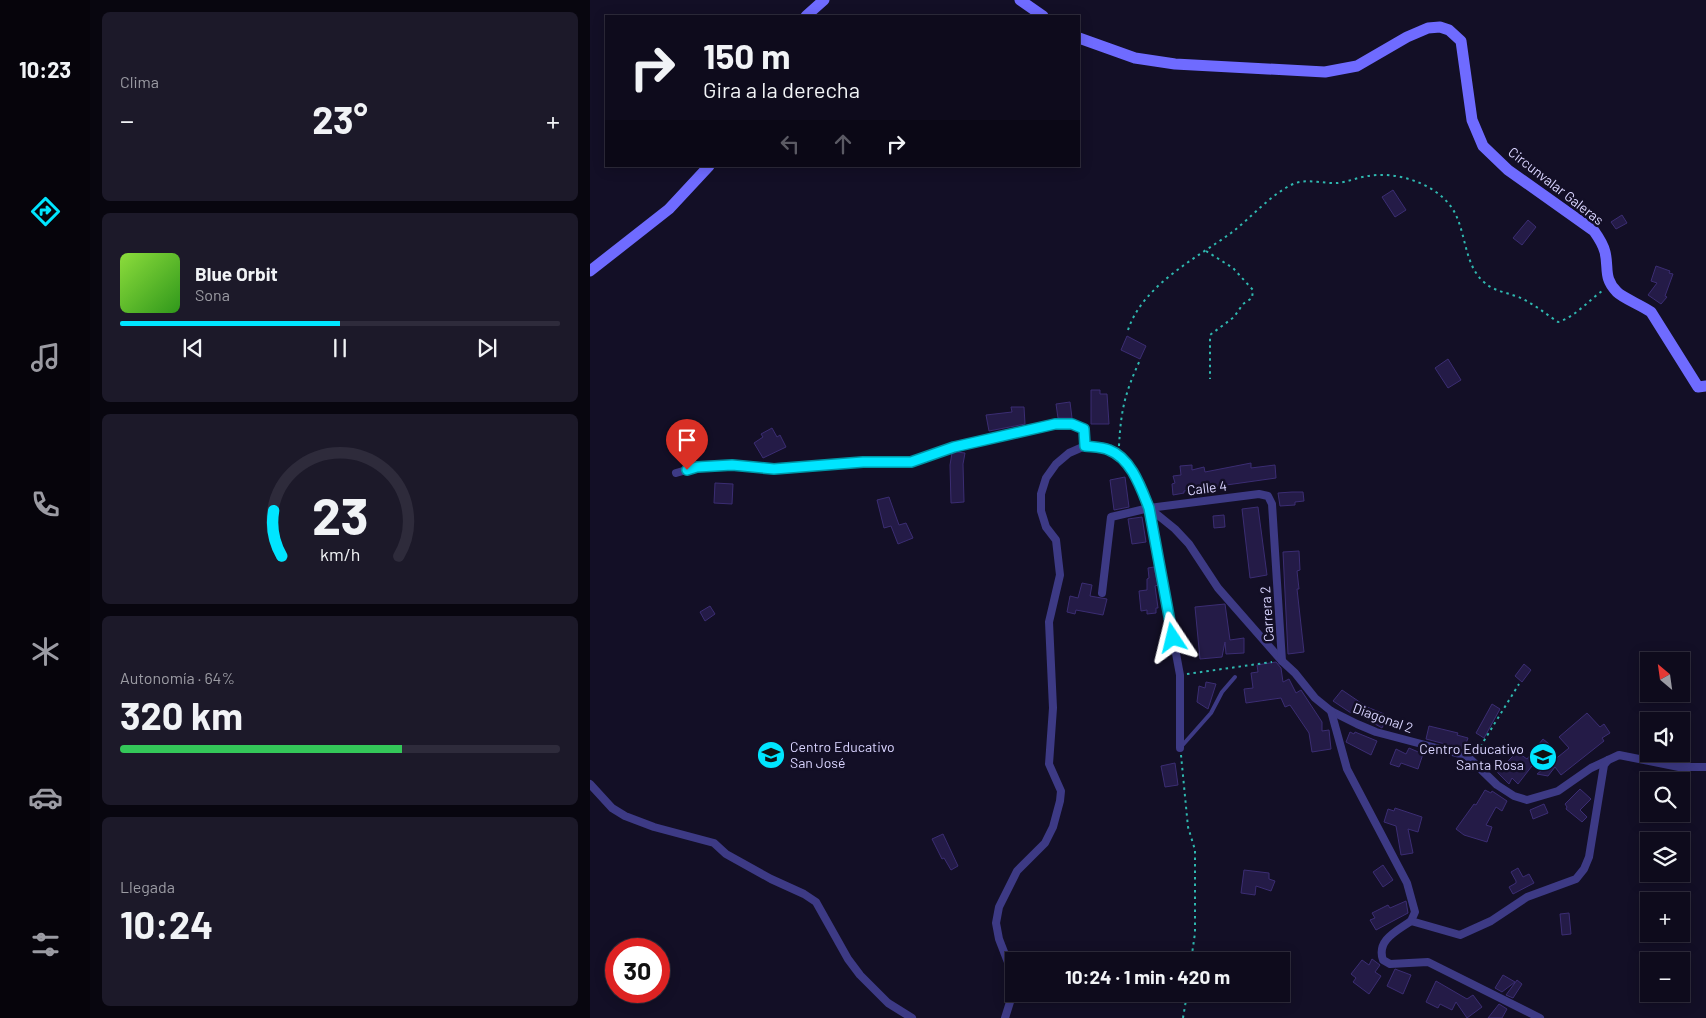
<!DOCTYPE html>
<html lang="es">
<head>
<meta charset="utf-8">
<style>
	:root { --surface:#0e0b1c; --page:#1c1929; --text:#f1f3f6; --muted:#9b9ba3; --line:#2e2b3b; --accent:#00e5ff }
	body { margin:0; font-family:Barlow,sans-serif; background:var(--page); color:var(--text); height:100vh; display:flex; flex-direction:column; font-size:19px; white-space:nowrap }
	* { box-sizing:border-box; margin:0 }
	p { font-size:16px; color:var(--muted) }
	.icon { flex:none; width:28px; height:28px; fill:none; stroke:currentColor; stroke-width:2; stroke-linecap:round; stroke-linejoin:round }
	.map { position:relative; flex:1; overflow:hidden }
	.panel { display:flex; flex-direction:column; gap:12px; padding:12px; background:#08060f; width:500px }
	.panel>* { flex:none }
	.banner { position:absolute; left:15px; top:15px; width:475px; height:152px; border-radius:0px; box-shadow:0 2px 12px #0003,0 0 0 1px var(--line); background:#0e0b1c; color:var(--text); overflow:hidden }
	.needle { width:32px; rotate:331deg }
	.fabs { position:absolute; left:1050px; top:652px; display:grid; gap:10px }
	.fabs a { display:grid; place-items:center; width:50px; height:50px; border-radius:0px; background:var(--surface); box-shadow:0 2px 12px #0003,0 0 0 1px var(--line); font-size:25px }
	.speed { position:absolute; left:15px; top:938px; display:flex; gap:10px; font-size:25px; font-weight:700; text-align:center }
	.speed>* { display:grid; place-content:center; width:65px; height:65px; border-radius:50%; background:var(--surface); box-shadow:0 2px 12px #0003,0 0 0 1px var(--line); line-height:1 }
	.speed .limit { border:8px solid #d22; background:#fff; color:#111 }
	.pin { position:absolute; display:grid; place-items:center; width:42px; height:42px; color:#fff; margin:-51px -21px; border-radius:50% 50% 50% 0; rotate:-45deg; box-shadow:0 0 5px #0007 }
	.pin .icon { rotate:45deg }
	.me { position:absolute; width:55px; margin:-28px; rotate:350deg; stroke-linejoin:round; filter:drop-shadow(0 0 4px #0008) }
	.turn { display:flex; align-items:center; gap:18px; height:105px; padding:0 15px; font-size:22px }
	.turn .icon { width:65px; height:65px; stroke-width:2.5 }
	.turn b { display:block; font-size:35px; line-height:42px }
	.lanes { display:flex; align-items:center; height:48px; padding:0 15px; background:#0003; justify-content:center; gap:25px; direction:ltr }
	.lanes .off { opacity:.35 }
	.big { font-size:38px; font-weight:700; line-height:1.1 }
	.panel .tile { flex:1; display:flex; flex-direction:column; justify-content:center; gap:8px; min-width:0; padding:0 18px; border-radius:8px; background:var(--page) }
	.panel .dial { align-items:center; gap:0 }
	.dial svg { height:130px; overflow:visible; fill:none; stroke:var(--line); stroke-width:7; stroke-linecap:round; text-anchor:middle }
	.dial text { fill:var(--text); stroke:none }
	.song { display:flex; align-items:center; gap:15px }
	.cover { width:60px; height:60px; border-radius:8px; background:linear-gradient(135deg,hsl(90 70% 55%),hsl(110 70% 35%)) }
	.played { height:5px; border-radius:2px; background:linear-gradient(90deg,var(--accent) 50%,var(--line) 50%) }
	.keys { display:flex; justify-content:space-around; direction:ltr }
	.heat { display:flex; justify-content:space-between; align-items:center; font-size:28px; direction:ltr }
	.charge { height:8px; border-radius:4px; background:linear-gradient(90deg,#34c759 64%,var(--line) 0) }
	.trip { position:absolute; left:415px; top:952px; width:285px; height:50px; border-radius:0px; background:var(--surface); box-shadow:0 2px 12px #0003,0 0 0 1px var(--line); font-weight:700; line-height:50px; text-align:center }
	main { display:flex; flex:1; min-height:0 }
	.menu { display:flex; flex-direction:column; width:90px; justify-content:space-around; align-items:center; background:#06040b; color:var(--muted) }
	.menu .icon { width:35px; height:35px }
	.menu .current { color:var(--accent) }
	.menu b { font-size:22px; color:var(--text) }
	.map>svg:first-child { display:block }
	.building { fill:#241b47; stroke:#3b2d73 }
	.lines { fill:none; stroke-linecap:round; stroke-linejoin:round }
	.path { stroke:#2fb8b0; stroke-width:2; stroke-dasharray:2.5 4; stroke-linecap:butt }
	.lane { stroke:#3d3a85; stroke-width:4 }
	.street { stroke:#3d3a85; stroke-width:8 }
	.secondary { stroke:#6f6bff; stroke-width:11 }
	.route-casing { stroke:#0095a6; stroke-width:12 }
	.route { stroke:#00e5ff; stroke-width:9 }
	.labels { text-anchor:middle; stroke-width:5; stroke-linejoin:round; paint-order:stroke }
	.street-label { font-size:14px; fill:#d9d4ff; stroke:#130f26 }
	.poi-label { font-size:14px; fill:#d9d4ff; stroke:#130f26; text-anchor:start }
</style>
</head>
<body>
<main>
<nav class="menu">
<b>10:23</b>
<svg class="icon current" aria-label="directions" viewBox="0 0 24 24"><path d="M12 3l9 9-9 9-9-9zM9 14v-3h6M13 9l2 2-2 2"/></svg>
<svg class="icon" aria-label="music" viewBox="0 0 24 24"><path d="M9 18V5l10-2v13"/><circle cx="6" cy="18" r="3"/><circle cx="16" cy="16" r="3"/></svg>
<svg class="icon" aria-label="phone" viewBox="0 0 24 24"><path d="M5 4h4l2 5-3 2q2 4 5 5l2-3 5 2v4C11 20 4 13 5 4z"/></svg>
<svg class="icon" aria-label="climate" viewBox="0 0 24 24"><path d="M12 3v18M4 7l16 10M4 17L20 7"/></svg>
<svg class="icon" aria-label="car" viewBox="0 0 24 24"><path d="M5 17H2v-5l4-1 3-4h7l3 4 3 1v5h-3M9 17h6M6 11h13"/><circle cx="7" cy="17" r="2"/><circle cx="17" cy="17" r="2"/></svg>
<svg class="icon" aria-label="filters" viewBox="0 0 24 24"><path d="M4 7h16M4 17h16"/><circle cx="9" cy="7" r="2"/><circle cx="15" cy="17" r="2"/></svg>
</nav>
<section class="panel">
<div class="tile"><p>Clima</p>
<div class="heat"><a>−</a><b class="big">23°</b><a>+</a></div>
</div>
<div class="tile">
<div class="song"><i class="cover"></i><div><b>Blue Orbit</b><p>Sona</p></div></div>
<div class="played"></div>
<div class="keys"><svg class="icon" aria-label="previous" viewBox="0 0 24 24"><path d="M18 5L8 12l10 7zM5 5v14"/></svg><svg class="icon" aria-label="pause" viewBox="0 0 24 24"><path d="M8 5v14M16 5v14"/></svg><svg class="icon" aria-label="next" viewBox="0 0 24 24"><path d="M6 5l10 7-10 7zM19 5v14"/></svg></div>
</div>
<div class="tile dial"><svg viewBox="0 0 100 80">
<path d="M14 69A42 42 0 1 1 86 69"/>
<path d="M14 69A42 42 0 0 1 9 41" stroke="#00e5ff"/>
<text x="50" y="56" font-size="32" font-weight="700">23</text>
<text x="50" y="72" font-size="11">km/h</text>
</svg></div>
<div class="tile"><p>Autonomía · 64%</p><b class="big">320 km</b><div class="charge"></div></div>
<div class="tile"><p>Llegada</p><b class="big">10:24</b></div>
</section>
<div class="map">
<svg width="1116" height="1018" viewBox="0 0 1116 1018">
	<rect width="100%" height="100%" fill="#130f26"/>
	<g class="building">
		<polygon points="803,190 816,210 805,217 792,197"/>
		<polygon points="1032,215 1037,223 1026,229 1021,222"/>
		<polygon points="938,220 946,227 932,245 923,238"/>
		<polygon points="1066,266 1080,271 1079,273 1083,274 1075,296 1077,297 1071,304 1058,295 1067,283 1061,281"/>
		<polygon points="537,336 556,346 550,359 531,350"/>
		<polygon points="858,359 871,380 858,388 845,368"/>
		<polygon points="501,390 510,390 510,394 517,394 519,424 501,424"/>
		<polygon points="480,402 482,418 468,418 466,404"/>
		<polygon points="421,407 434,407 435,424 399,431 396,415 422,412"/>
		<polygon points="182,428 187,437 190,435 196,447 173,458 164,443 173,437 171,434"/>
		<polygon points="367,452 375,453 373,464 374,502 361,503 360,465 362,453"/>
		<polygon points="661,463 661,468 685,465 686,478 594,491 594,493 583,495 582,484 585,483 583,476 591,475 590,466 602,465 602,470 614,467 615,472"/>
		<polygon points="535,477 539,507 524,510 520,480"/>
		<polygon points="125,483 143,484 142,504 124,503"/>
		<polygon points="702,492 713,492 714,501 705,502 705,505 690,506 688,493"/>
		<polygon points="299,497 309,525 316,523 323,538 308,544 301,526 294,528 287,500"/>
		<polygon points="668,507 677,575 660,578 652,509"/>
		<polygon points="634,515 635,527 624,528 623,516"/>
		<polygon points="552,517 556,542 542,544 538,519"/>
		<polygon points="709,551 710,570 707,571 709,589 707,589 714,652 698,654 693,552"/>
		<polygon points="564,567 568,585 565,586 568,608 566,608 566,613 557,614 557,610 551,611 549,591 557,590 557,579 559,578 558,568"/>
		<polygon points="492,583 502,585 500,596 517,599 513,615 486,610 485,614 477,612 480,596 488,598"/>
		<polygon points="635,604 640,640 654,638 654,653 636,654 635,642 632,657 610,659 605,607"/>
		<polygon points="120,606 125,614 115,621 110,612"/>
		<polygon points="686,662 691,668 693,682 699,679 706,693 711,690 732,722 732,731 739,730 741,749 722,752 719,733 700,705 695,707 691,698 656,703 654,689 663,688 661,673 668,672 667,665"/>
		<polygon points="934,664 941,670 932,682 925,676"/>
		<polygon points="616,682 626,684 618,709 607,702 609,686 615,688"/>
		<polygon points="752,690 777,707 794,714 793,716 797,718 792,728 762,711 761,713 743,701"/>
		<polygon points="902,704 910,709 894,738 886,733"/>
		<polygon points="997,713 1010,727 1014,724 1020,733 1012,738 1014,741 971,775 965,767 958,776 947,774 979,748 969,737"/>
		<polygon points="839,726 868,733 867,735 878,738 874,749 836,739"/>
		<polygon points="760,732 764,734 765,732 787,741 781,755 756,742"/>
		<polygon points="953,739 959,744 928,784 922,778 919,784 907,772 927,752 937,759"/>
		<polygon points="819,748 833,754 828,769 811,763 809,767 800,764 806,749 816,754"/>
		<polygon points="585,763 588,785 575,787 571,766"/>
		<polygon points="990,789 1001,799 990,810 997,817 992,822 976,809 977,807 975,804"/>
		<polygon points="895,790 901,793 902,791 917,801 912,811 906,807 896,825 902,827 897,842 874,835 866,829 884,804 886,805"/>
		<polygon points="954,804 958,813 943,819 940,810"/>
		<polygon points="805,808 832,817 828,832 818,829 823,853 811,855 806,826 794,822 798,809 804,811"/>
		<polygon points="353,834 368,866 361,870 354,858 352,859 342,839"/>
		<polygon points="793,865 803,880 793,887 783,872"/>
		<polygon points="928,868 933,877 939,874 944,883 923,894 919,887 926,883 926,881 921,872"/>
		<polygon points="654,870 679,873 679,879 685,881 681,891 666,886 665,895 651,893"/>
		<polygon points="816,901 818,913 786,930 780,920 785,918 782,913 798,905 800,908"/>
		<polygon points="979,913 981,934 972,935 970,914"/>
		<polygon points="782,959 790,965 785,972 791,976 779,994 763,982 766,978 761,974 772,960 779,965"/>
		<polygon points="805,969 821,975 813,994 797,986"/>
		<polygon points="913,975 925,982 912,992 905,988"/>
		<polygon points="927,980 932,984 923,998 916,995"/>
		<polygon points="846,981 877,999 883,995 892,1007 877,1018 866,1002 862,1010 850,1004 848,1008 836,1002"/>
		<polygon points="909,1004 917,1009 912,1018 898,1018"/>
	</g>
	<g class="lines">
		<g class="path">
			<polyline points="616,251 643,268 663,290 662,298 653,304 644,317 620,335 620,379"/>
			<path d="M538 330C553 285 605 259 641 233 661 218 680 195 703 184 717 178 734 184 748 183 758 182 768 177 778 176 806 171 845 183 862 208 877 231 873 265 895 283 905 292 921 293 933 299 945 305 956 314 968 322 985 317 998 301 1012 291"/>
			<path d="M529 446C531 409 535 393 550 360"/>
			<polyline points="597,674 682,662"/>
			<polyline points="887,752 929,684"/>
			<polyline points="591,755 598,827 605,850 605,933 601,961"/>
			<polyline points="593,1018 597,994"/>
		</g>
		<polyline class="lane" points="590,748 621,713 632,692 645,677"/>
		<g class="street">
			<polyline points="86,473 107,467 142,465 183,469 273,462 321,462 363,447 465,424 482,424 494,429 495,446"/>
			<polyline points="559,508 585,529 599,544 628,588 692,661 705,673 725,698 741,711 767,724 786,732 877,756 907,785 924,796 937,800 968,791 1001,768 1029,755 1089,767 1116,767"/>
			<polyline points="512,593 521,517 559,508 669,494 678,496 682,504 692,661"/>
			<polyline points="741,711 757,769 817,883 825,912 821,921"/>
			<polyline points="0,784 22,808 35,816 64,827 124,843 136,854 181,879 214,894 226,902 258,959 270,975 298,1003 322,1018"/>
			<polyline points="415,1018 420,1002 421,970 409,939 406,923 409,907 427,871 455,843 463,827 470,801 471,791 459,764 463,708 459,622 470,575 466,540 456,527 451,511 451,494 456,478 466,464 479,453 495,446 520,450 529,455 540,467 559,508 590,675 590,748"/>
			<path d="M950 1018 838 962 800 964 793 960C786 940 807 931 821 921L870 935 901 921 937 897 986 879 994 869 999 857 1014 765 1018 760"/>
		</g>
		<g class="secondary">
			<polyline points="430,0 453,16"/>
			<polyline points="216,16 234,0"/>
			<path d="M489 38 545 58 585 64 735 72 767 66 817 37 838 28 850 27 859 30 871 41 882 120 893 146 918 170 1004 231C1009 238 1013 244 1015 252 1019 268 1013 278 1027 292 1033 298 1051 305 1061 312L1108 387 1116 386"/>
			<polyline points="0,271 79,209 119,166"/>
		</g>
	</g>
	<g class="lines">
		<defs>
			<path id="route" d="M97 470 107 467 142 465 184 469 273 462H321L364 447 465 424H482L494 429 495 446C503 447 512 447 519 450 541 458 551 488 559 508L583 638"/>
		</defs>
		<use href="#route" class="route-casing"/>
		<use href="#route" class="route"/>
	</g>
	<defs>
		<symbol id="school-disc" viewBox="-11 -11 22 22"><circle r="9.5" fill="#00e5ff" stroke="#130f26"/><path d="M0-5L7-2L0 1L-7-2ZM-4 1L0 2.5L4 1V4Q0 6-4 4Z" fill="#111"/></symbol>
	</defs>
	<g fill-rule="evenodd">
		<use href="#school-disc" x="165" y="739" width="32" height="32"/>
		<use href="#school-disc" x="937" y="741" width="32" height="32"/>
	</g>
	<g class="labels">
		<g class="street-label">
			<text transform="translate(966 186) rotate(38)" y="5">Circunvalar Galeras</text>
			<text transform="translate(617 488) rotate(-7)" y="5">Calle 4</text>
			<text transform="translate(677 614) rotate(-94)" y="5">Carrera 2</text>
			<text transform="translate(793 718) rotate(20)" y="5">Diagonal 2</text>
		</g>
		<g class="poi-label">
			<text x="200" y="752">Centro Educativo<tspan x="200" dy="16">San José</tspan></text>
			<text x="934" y="754" text-anchor="end">Centro Educativo<tspan x="934" dy="16">Santa Rosa</tspan></text>
		</g>
	</g>
</svg>
<div class="fabs">
<a><svg class="needle" viewBox="-14 -14 28 28"><path d="M0-13l5 13h-10z" fill="#e53935"/><path d="M0 13l5-13h-10z" fill="#9b9ba3"/></svg></a>
<a><svg class="icon" aria-label="sound" viewBox="0 0 24 24"><path d="M4 9h4l5-4v14l-5-4H4zM17 9q2 3 0 6"/></svg></a>
<a><svg class="icon" aria-label="search" viewBox="0 0 24 24"><circle cx="10" cy="10" r="6"/><path d="M15 15l6 6"/></svg></a>
<a><svg class="icon" aria-label="layers" viewBox="0 0 24 24"><path d="M12 4l9 5-9 5-9-5zM3 14l9 5 9-5"/></svg></a>
<a>+</a>
<a>−</a>
</div>
<div class="speed"><div class="limit">30</div></div>
<div class="pin" style="left:97px;top:470px;background:#d93025"><svg class="icon" aria-label="arrive" viewBox="0 0 24 24"><path d="M6 21V4h12l-3 4 3 4H6"/></svg></div>
<svg class="me" style="left:583px;top:638px" viewBox="-20 -20 40 40"><path d="M0-17L14 15 0 8-14 15z" fill="#00e5ff" stroke="#fff" stroke-width="4"/></svg>
<div class="trip">10:24 · 1 min · 420 m</div>
<div class="banner">
<div class="turn"><svg class="icon" aria-label="right" viewBox="0 0 24 24"><path d="M7 20v-9h11M14 6l5 5-5 5"/></svg><div><b>150 m</b>Gira a la derecha</div></div>
<div class="lanes"><svg class="icon off" aria-label="left" viewBox="0 0 24 24"><path d="M17 20v-9H6M10 6l-5 5 5 5"/></svg><svg class="icon off" aria-label="ahead" viewBox="0 0 24 24"><path d="M12 20V5M6 11l6-6 6 6"/></svg><svg class="icon" aria-label="right" viewBox="0 0 24 24"><path d="M7 20v-9h11M14 6l5 5-5 5"/></svg></div>
</div>
</div>
</main>
</body>
</html>
